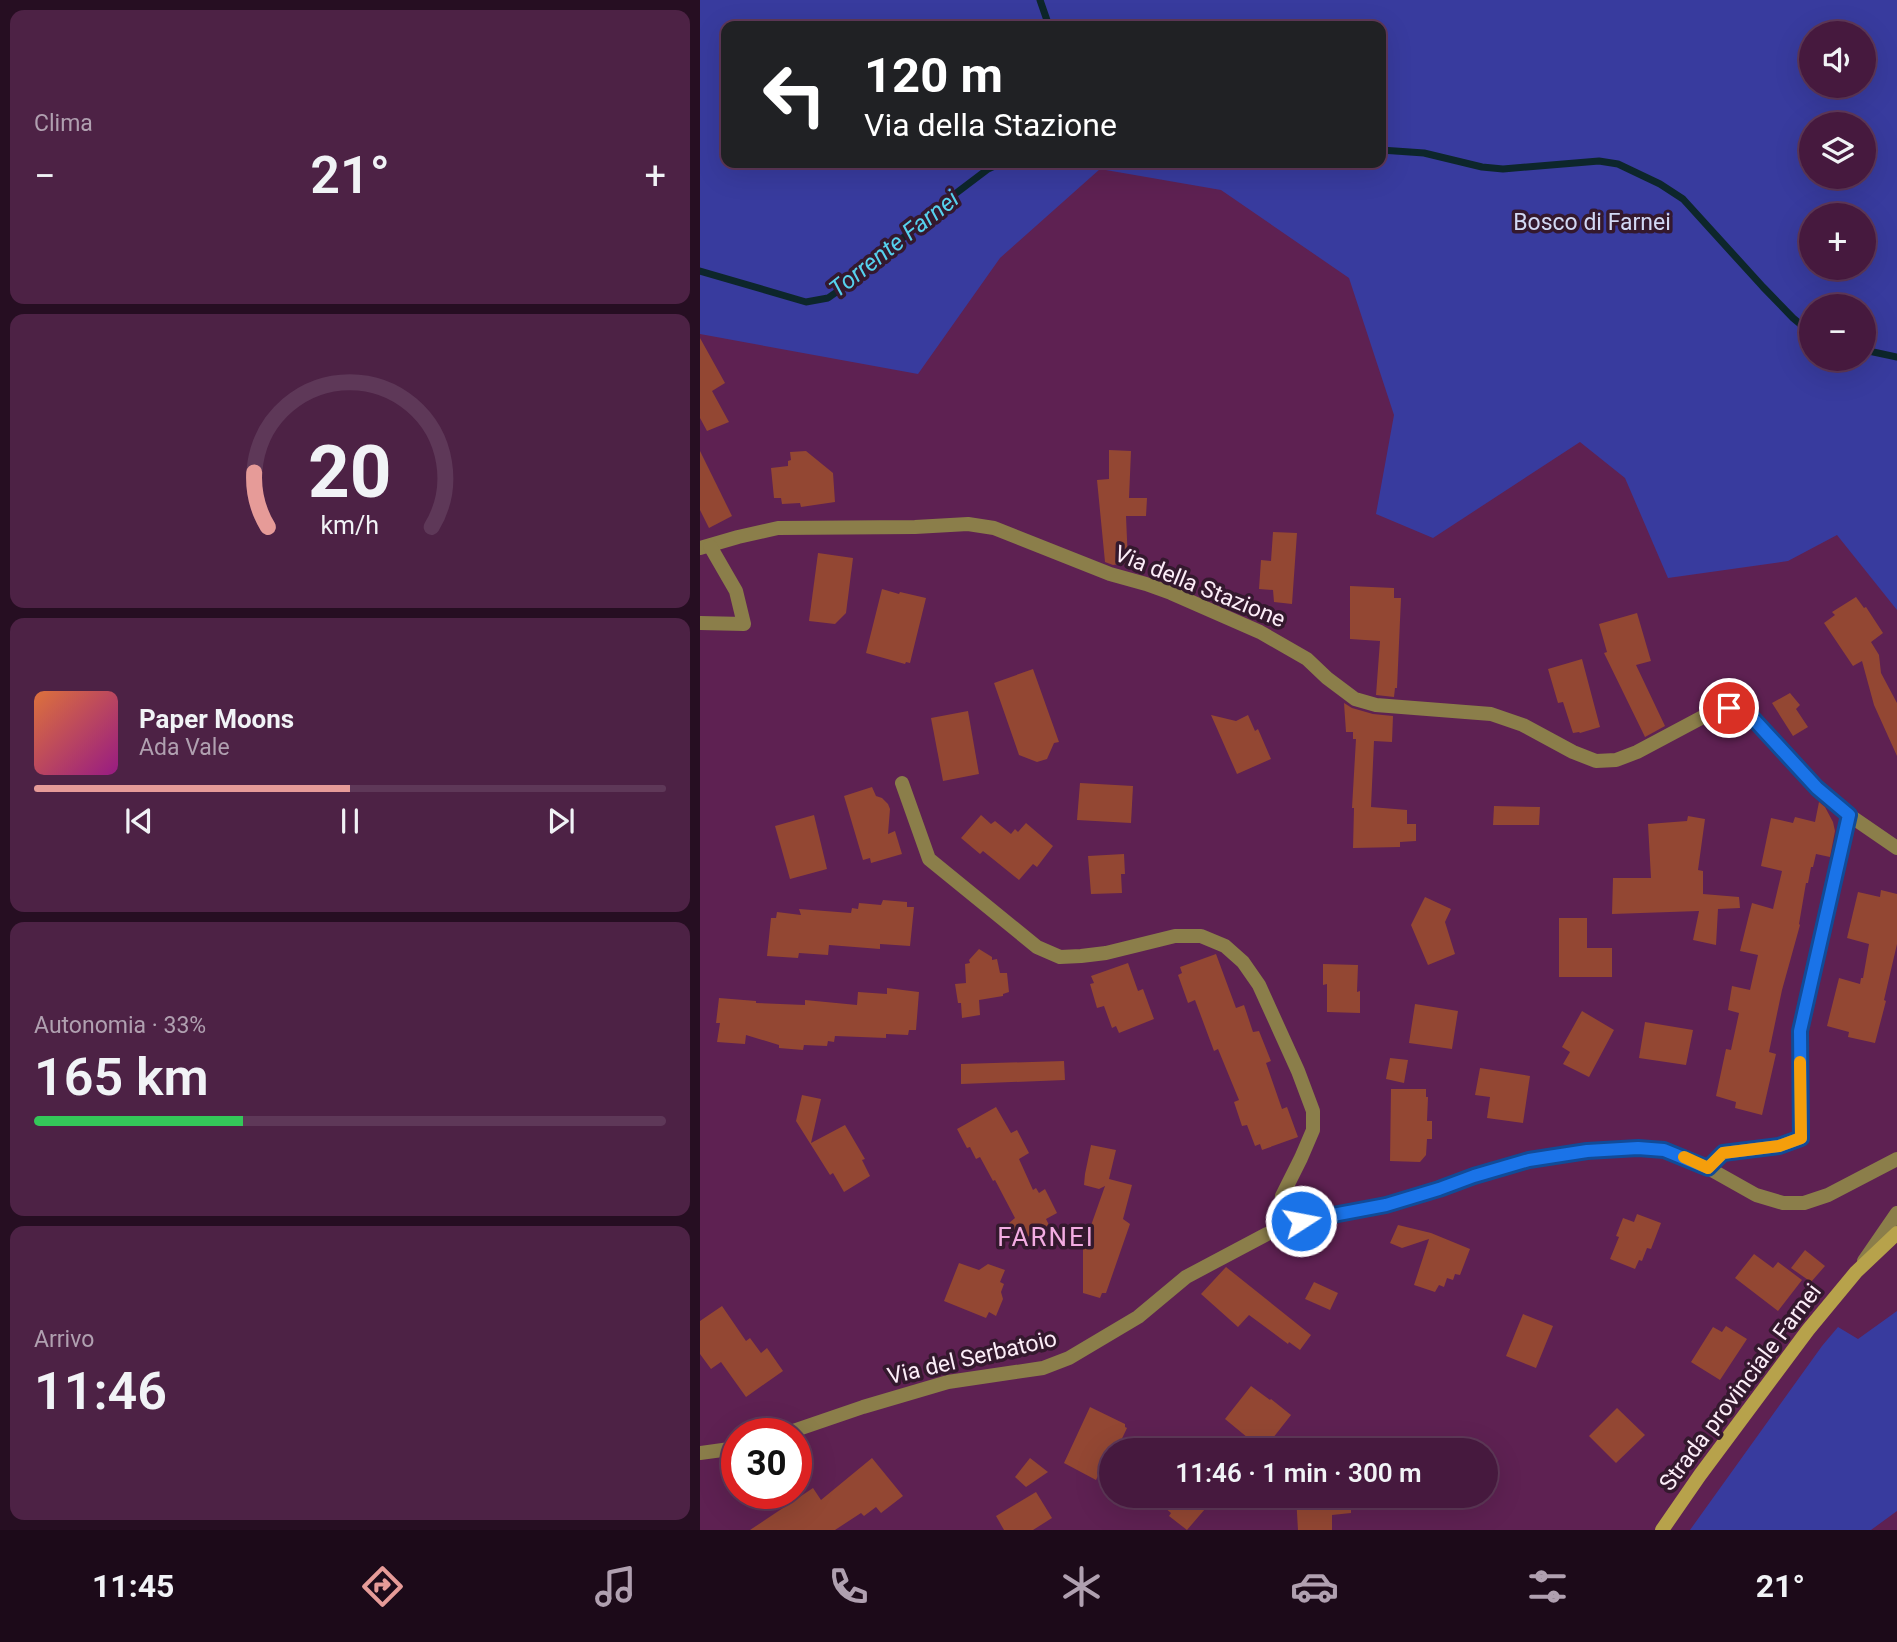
<!DOCTYPE html>
<html lang="it">
<head>
<meta charset="utf-8">
<style>
	:root { --surface:#46193e; --page:#4d2245; --text:#f1f3f6; --muted:#b0a0b0; --line:#5e3858; --accent:#e69b98 }
	body { margin:0; font-family:Roboto,sans-serif; background:var(--page); color:var(--text); height:100vh; display:flex; flex-direction:column; font-size:26px; white-space:nowrap }
	* { box-sizing:border-box; margin:0 }
	p { font-size:23px; color:var(--muted) }
	.icon { flex:none; width:38px; height:38px; fill:none; stroke:currentColor; stroke-width:2; stroke-linecap:round; stroke-linejoin:round }
	.map { position:relative; flex:1; overflow:hidden }
	.panel { display:flex; flex-direction:column; gap:10px; padding:10px; background:#260e22; width:700px }
	.panel>* { flex:none }
	.guide { position:absolute; left:21px; top:21px; width:665px; height:147px; border-radius:14px; box-shadow:0 7px 28px #0002,0 0 0 2px var(--line); background:#202124; color:#fff; overflow:hidden }
	.buttons { position:absolute; left:1099px; top:21px; display:grid; gap:14px }
	.buttons a { display:grid; place-items:center; width:77px; height:77px; border-radius:50%; background:var(--surface); box-shadow:0 7px 28px #0002,0 0 0 2px var(--line); font-size:35px }
	.speed { position:absolute; left:21px; top:1418px; display:flex; gap:14px; font-size:35px; font-weight:700; text-align:center }
	.speed>* { display:grid; place-content:center; width:91px; height:91px; border-radius:50%; background:var(--surface); box-shadow:0 7px 28px #0002,0 0 0 2px var(--line); line-height:1 }
	.speed .limit { border:10px solid #d22; background:#fff; color:#111 }
	.pin { position:absolute; display:grid; place-items:center; width:60px; height:60px; color:#fff; margin:-30px; border:4px solid #fff; border-radius:50%; box-shadow:0 2px 7px #0007 }
	.me { position:absolute; width:77px; margin:-38px; rotate:79deg; stroke-linejoin:round; filter:drop-shadow(0 0 5px #0008) }
	.turn { display:flex; align-items:center; gap:24px; height:147px; padding:0 28px; font-size:32px }
	.turn .icon { width:91px; height:91px; stroke-width:2.5 }
	.turn b { display:block; font-size:49px; line-height:60px }
	.big { font-size:52px; font-weight:600; line-height:1.1 }
	.panel .card { flex:1; display:flex; flex-direction:column; justify-content:center; gap:10px; min-width:0; padding:0 24px; border-radius:14px; background:var(--page) }
	.panel .dial { align-items:center; gap:0 }
	.dial svg { height:182px; overflow:visible; fill:none; stroke:var(--line); stroke-width:7; stroke-linecap:round; text-anchor:middle }
	.dial text { fill:var(--text); stroke:none }
	.song { display:flex; align-items:center; gap:21px }
	.cover { width:84px; height:84px; border-radius:10px; background:linear-gradient(135deg,hsl(20 70% 55%),hsl(310 70% 35%)) }
	.played { height:7px; border-radius:4px; background:linear-gradient(90deg,var(--accent) 50%,var(--line) 50%) }
	.keys { display:flex; justify-content:space-around; direction:ltr }
	.heat { display:flex; justify-content:space-between; align-items:center; font-size:38px; direction:ltr }
	.charge { height:10px; border-radius:5px; background:linear-gradient(90deg,#34c759 33%,var(--line) 0) }
	.trip { position:absolute; left:399px; top:1438px; width:399px; height:70px; border-radius:35px; background:var(--surface); box-shadow:0 7px 28px #0002,0 0 0 2px var(--line); font-weight:600; line-height:70px; text-align:center }
	.menu { display:flex; height:112px; justify-content:space-around; align-items:center; background:#1c0a19; color:var(--muted) }
	.menu .icon { width:49px; height:49px }
	.menu .current { color:var(--accent) }
	.menu b { font-size:32px; color:var(--text) }
	main { display:flex; flex:1; min-height:0 }
	.map>svg:first-child { display:block }
	.green { fill:#383b9e; fill-rule:evenodd }
	.lines { fill:none; stroke-linecap:round; stroke-linejoin:round }
	.stream { stroke:#0d262b; stroke-width:7 }
	.building { fill:#934733 }
	.street { stroke:#8b7e4a; stroke-width:14 }
	.secondary { stroke:#b7a24b; stroke-width:14 }
	.route-casing { stroke:#114b97; stroke-width:18 }
	.route { stroke:#1a73e8; stroke-width:12 }
	.slow { stroke:#f59e0b; stroke-width:12 }
	.labels { text-anchor:middle; stroke-width:7; stroke-linejoin:round; paint-order:stroke }
	.park-label { font-size:23px; fill:#d2d9f4; stroke:#34192e }
	.street-label { font-size:23px; fill:#fcedf8; stroke:#34192e }
	.water-label { font-size:24px; font-style:italic; fill:#56d1ed; stroke:#34192e }
	.quarter-label { font-size:26px; letter-spacing:2px; fill:#f3ace2; stroke:#34192e }
</style>
</head>
<body>
<main>
<section class="panel">
<div class="card"><p>Clima</p>
<div class="heat"><a>−</a><b class="big">21°</b><a>+</a></div>
</div>
<div class="card dial"><svg viewBox="0 0 100 80">
<path d="M14 69A42 42 0 1 1 86 69"/>
<path d="M14 69A42 42 0 0 1 8 45" stroke="#e69b98"/>
<text x="50" y="56" font-size="32" font-weight="700">20</text>
<text x="50" y="72" font-size="11">km/h</text>
</svg></div>
<div class="card">
<div class="song"><i class="cover"></i><div><b>Paper Moons</b><p>Ada Vale</p></div></div>
<div class="played"></div>
<div class="keys"><svg class="icon" aria-label="previous" viewBox="0 0 24 24"><path d="M18 5L8 12l10 7zM5 5v14"/></svg><svg class="icon" aria-label="pause" viewBox="0 0 24 24"><path d="M8 5v14M16 5v14"/></svg><svg class="icon" aria-label="next" viewBox="0 0 24 24"><path d="M6 5l10 7-10 7zM19 5v14"/></svg></div>
</div>
<div class="card"><p>Autonomia · 33%</p><b class="big">165 km</b><div class="charge"></div></div>
<div class="card"><p>Arrivo</p><b class="big">11:46</b></div>
</section>
<div class="map">
<svg width="1197" height="1530" viewBox="0 0 1197 1530">
	<rect width="100%" height="100%" fill="#5e2152"/>
	<g class="green">
		<path d="M0 0H1197V610L1137 535 1088 561 968 578 925 478 880 442 733 538 676 514 694 415 649 278 521 190 400 169 300 258 218 374 0 334ZM26 26H681V163H26ZM1111 33H1164V86H1111ZM1111 124H1164V177H1111ZM1111 215H1164V268H1111ZM1111 306H1164V359H1111Z"/>
		<polygon points="1197,1311 1197,1511 1171,1530 990,1530 1122,1346 1138,1327 1158,1339"/>
	</g>
	<g class="lines">
		<g class="stream">
			<polyline points="340,0 349,26"/>
			<polyline points="681,150 724,153 782,167 803,169 899,161 918,164 960,184 983,199 1063,287 1093,318 1111,333"/>
			<polyline points="0,271 106,302 128,298 148,284 255,194 288,169 301,163"/>
			<polyline points="1164,350 1197,357"/>
		</g>
	</g>
	<g class="building">
		<polygon points="0,338 25,383 12,391 29,422 7,431 0,418"/>
		<polygon points="409,450 431,451 429,498 447,498 446,516 426,516 428,563 413,565 405,562 397,480 409,479"/>
		<polygon points="0,451 32,516 9,528 0,510"/>
		<polygon points="106,451 133,473 135,502 101,507 100,503 82,504 81,498 74,498 71,468 88,466 88,461 91,460 90,452"/>
		<polygon points="573,532 597,533 592,604 574,602 573,590 559,589 561,560 571,561"/>
		<polygon points="118,553 153,558 146,613 135,624 109,621"/>
		<polygon points="650,586 694,588 694,598 701,598 697,688 695,688 694,697 676,695 680,641 650,639"/>
		<polygon points="182,589 199,594 200,592 226,598 210,663 206,662 205,664 166,653"/>
		<polygon points="1156,597 1164,608 1166,607 1183,633 1171,642 1179,655 1181,673 1197,703 1197,756 1174,705 1162,661 1153,666 1124,623 1135,615 1132,612"/>
		<polygon points="937,613 951,661 936,665 965,726 945,737 904,653 907,652 899,624"/>
		<polygon points="882,659 900,727 880,733 879,732 873,733 863,702 858,703 848,669"/>
		<polygon points="333,669 359,742 354,743 347,759 337,762 319,755 294,683"/>
		<polygon points="1090,693 1100,705 1096,709 1108,727 1093,736 1072,703"/>
		<polygon points="644,703 652,708 673,714 693,716 692,742 674,741 671,807 707,810 707,824 716,824 716,841 700,842 700,847 653,848 654,808 652,808 656,739 653,739 653,732 646,732"/>
		<polygon points="268,711 279,774 243,781 231,718"/>
		<polygon points="511,715 536,721 548,715 555,731 558,729 571,759 537,774"/>
		<polygon points="380,783 433,786 431,823 377,820"/>
		<polygon points="172,787 176,796 182,798 188,804 190,809 188,834 195,831 202,854 171,863 170,858 163,860 144,796"/>
		<polygon points="1119,802 1125,807 1133,822 1135,831 1130,857 1116,854 1113,867 1111,867 1108,883 1106,883 1099,924 1100,925 1082,990 1069,1052 1076,1054 1062,1115 1035,1108 1036,1102 1016,1096 1026,1049 1031,1050 1039,1013 1028,1010 1032,986 1050,990 1058,955 1040,951 1052,903 1073,909 1082,871 1061,866 1071,818 1093,823 1095,817 1115,822"/>
		<polygon points="794,806 840,807 839,825 793,825"/>
		<polygon points="114,815 127,869 90,879 75,826"/>
		<polygon points="281,815 291,824 295,821 311,834 315,829 318,832 326,823 353,846 337,867 333,864 319,880 283,851 280,854 261,838"/>
		<polygon points="988,816 1005,819 998,870 1003,871 1003,894 1039,897 1040,908 1018,909 1016,945 993,940 999,911 912,914 913,878 951,878 948,824 987,821"/>
		<polygon points="424,854 425,874 421,874 422,893 391,894 388,856"/>
		<polygon points="1181,890 1197,894 1197,944 1184,1000 1186,1001 1175,1043 1148,1037 1149,1032 1127,1026 1139,978 1160,984 1161,978 1163,978 1169,944 1147,938 1158,892 1180,897"/>
		<polygon points="725,897 751,909 745,922 755,954 728,965 711,925"/>
		<polygon points="183,900 207,902 207,907 214,907 210,946 180,944 180,949 129,945 128,955 99,953 98,958 67,956 71,918 76,918 77,912 101,915 99,909 151,913 152,908 158,909 159,903 181,905"/>
		<polygon points="859,918 887,918 887,948 912,948 912,977 859,977"/>
		<polygon points="279,949 292,957 292,960 297,959 300,973 307,973 309,992 303,994 303,996 279,1000 280,1015 262,1018 261,1003 258,1003 255,984 266,983 265,964 270,963 269,960"/>
		<polygon points="516,954 536,1008 544,1005 553,1032 559,1031 571,1061 566,1063 582,1109 587,1107 598,1137 562,1150 560,1144 555,1146 547,1125 542,1126 534,1102 539,1100 518,1049 514,1051 495,1000 488,1003 478,975 482,973 480,967"/>
		<polygon points="428,963 438,991 443,989 454,1019 419,1033 416,1026 412,1028 404,1006 397,1008 390,984 394,983 391,976"/>
		<polygon points="623,964 658,965 657,992 660,991 660,1013 627,1012 627,984 623,985"/>
		<polygon points="187,988 219,992 216,1030 209,1030 208,1035 186,1034 186,1038 135,1036 134,1042 128,1041 127,1046 104,1045 103,1050 79,1048 79,1045 46,1035 45,1044 17,1042 20,1023 16,1023 19,998 56,1001 56,1003 105,1005 105,1000 157,1005 158,992 187,994"/>
		<polygon points="715,1004 758,1011 752,1049 709,1043"/>
		<polygon points="882,1011 914,1030 889,1077 863,1064 870,1052 862,1047"/>
		<polygon points="945,1022 993,1030 986,1065 939,1058"/>
		<polygon points="690,1058 708,1060 704,1083 686,1079"/>
		<polygon points="364,1061 365,1080 261,1084 261,1064"/>
		<polygon points="780,1068 830,1076 823,1123 787,1118 790,1097 775,1095"/>
		<polygon points="691,1089 726,1089 726,1097 728,1097 727,1121 732,1121 732,1139 727,1139 726,1155 720,1162 690,1161"/>
		<polygon points="102,1095 121,1099 111,1143 145,1125 165,1159 162,1160 170,1176 144,1192 133,1173 130,1175 96,1121"/>
		<polygon points="296,1107 311,1133 317,1130 329,1153 319,1159 333,1190 336,1188 339,1193 345,1189 357,1213 346,1219 349,1225 320,1241 309,1223 315,1218 295,1180 293,1181 280,1157 276,1159 270,1147 267,1148 257,1129"/>
		<polygon points="391,1145 416,1150 409,1179 432,1185 423,1219 430,1224 406,1293 402,1293 400,1298 383,1293 383,1248 405,1186 399,1189 384,1185 385,1174"/>
		<polygon points="937,1214 961,1223 951,1249 947,1248 942,1261 939,1260 935,1269 910,1259 919,1237 916,1236 923,1218 934,1222"/>
		<polygon points="698,1225 731,1233 770,1249 760,1275 755,1274 753,1280 747,1278 744,1287 739,1285 735,1292 714,1285 729,1239 702,1248 690,1243"/>
		<polygon points="1105,1250 1125,1266 1111,1282 1091,1268"/>
		<polygon points="1054,1254 1073,1268 1078,1262 1102,1280 1078,1311 1035,1278"/>
		<polygon points="259,1263 279,1270 288,1264 305,1270 300,1282 304,1284 301,1292 303,1299 296,1316 289,1312 286,1318 244,1301"/>
		<polygon points="526,1267 611,1335 600,1350 589,1342 588,1344 549,1315 538,1327 501,1294"/>
		<polygon points="614,1282 638,1293 630,1310 605,1299"/>
		<polygon points="22,1306 46,1341 50,1338 61,1353 67,1348 83,1371 46,1397 21,1362 11,1369 0,1354 0,1321"/>
		<polygon points="823,1314 853,1326 836,1368 806,1356"/>
		<polygon points="1026,1326 1047,1339 1020,1380 991,1362 1013,1327 1022,1332"/>
		<polygon points="551,1386 570,1400 571,1399 591,1415 565,1448 561,1445 559,1447 525,1419"/>
		<polygon points="390,1407 425,1424 425,1427 427,1428 416,1451 411,1451 411,1461 406,1459 396,1480 364,1463"/>
		<polygon points="917,1408 945,1435 916,1463 889,1436"/>
		<polygon points="172,1458 203,1496 181,1513 176,1507 164,1516 161,1513 135,1530 50,1530 113,1488 121,1500"/>
		<polygon points="330,1458 348,1472 326,1487 315,1477"/>
		<polygon points="336,1492 352,1518 333,1530 304,1530 296,1516"/>
		<polygon points="451,1496 509,1496 501,1506 505,1509 487,1530 469,1516 471,1513"/>
		<polygon points="596,1496 651,1496 651,1513 632,1515 632,1530 598,1530"/>
	</g>
	<g class="lines">
		<g class="street">
			<polyline points="0,548 38,537 78,528 215,527 268,524 294,528 410,574 446,584 471,593 560,632 607,659 627,678 655,699 676,705 791,714 823,725 873,752 896,761 916,760 937,752 1014,711 1029,708 1047,712 1117,788 1149,815 1197,848"/>
			<polyline points="0,623 44,624 36,591 10,546"/>
			<polyline points="202,783 229,859 337,947 360,957 381,956 406,953 475,936 501,936 525,946 543,962 559,985 598,1071 613,1111 613,1130 601,1158 582,1196 589,1208 601,1221"/>
			<polyline points="1008,1168 1023,1153 1079,1146 1101,1138 1100,1031 1149,815"/>
			<polyline points="1164,1261 1197,1213"/>
			<polyline points="87,1433 163,1407 248,1382 343,1368 369,1358 438,1317 486,1277 567,1234 601,1221 686,1205 714,1198 774,1176 829,1160 887,1151 938,1148 964,1150 1008,1168 1056,1195 1083,1203 1104,1203 1128,1195 1197,1159"/>
			<polyline points="0,1453 37,1448"/>
		</g>
		<polyline class="secondary" points="962,1530 1000,1475 1108,1330 1156,1272 1197,1233"/>
	</g>
	<g class="lines">
		<defs>
			<polyline id="route" points="601,1221 686,1205 739,1189 774,1176 829,1160 887,1151 938,1148 964,1150 1008,1168 1023,1153 1079,1146 1101,1138 1100,1031 1149,815 1117,788 1047,712 1029,708"/>
		</defs>
		<use href="#route" class="route-casing"/>
		<use href="#route" class="route"/>
		<polyline class="slow" points="984,1157 1008,1168 1023,1153 1079,1146 1101,1138 1100,1062"/>
	</g>
	<g class="labels">
		<g class="park-label">
			<text x="892" y="230">Bosco di Farnei</text>
		</g>
		<g class="street-label">
			<text transform="translate(500 586) rotate(22)" y="8">Via della Stazione</text>
			<text transform="translate(272 1357) rotate(-13)" y="8">Via del Serbatoio</text>
			<text transform="translate(1040 1387) rotate(-53)" y="8">Strada provinciale Farnei</text>
		</g>
		<g class="water-label">
			<text transform="translate(194 244) rotate(-38)" y="8">Torrente Farnei</text>
		</g>
		<g class="quarter-label">
			<text x="346" y="1246">FARNEI</text>
		</g>
	</g>
</svg>
<div class="buttons">
<a><svg class="icon" aria-label="sound" viewBox="0 0 24 24"><path d="M4 9h4l5-4v14l-5-4H4zM17 9q2 3 0 6"/></svg></a>
<a><svg class="icon" aria-label="layers" viewBox="0 0 24 24"><path d="M12 4l9 5-9 5-9-5zM3 14l9 5 9-5"/></svg></a>
<a>+</a>
<a>−</a>
</div>
<div class="speed"><div class="limit">30</div></div>
<div class="pin" style="left:1029px;top:708px;background:#d93025"><svg class="icon" aria-label="arrive" viewBox="0 0 24 24"><path d="M6 21V4h12l-3 4 3 4H6"/></svg></div>
<svg class="me" style="left:601px;top:1221px" viewBox="-20 -20 40 40"><circle r="17" fill="#1a73e8" stroke="#fff" stroke-width="3"/><path d="M0-11L8 9 0 5-8 9z" fill="#fff"/></svg>
<div class="trip">11:46 · 1 min · 300 m</div>
<div class="guide">
<div class="turn"><svg class="icon" aria-label="left" viewBox="0 0 24 24"><path d="M17 20v-9H6M10 6l-5 5 5 5"/></svg><div><b>120 m</b>Via della Stazione</div></div>
</div>
</div>
</main>
<nav class="menu">
<b>11:45</b>
<svg class="icon current" aria-label="directions" viewBox="0 0 24 24"><path d="M12 3l9 9-9 9-9-9zM9 14v-3h6M13 9l2 2-2 2"/></svg>
<svg class="icon" aria-label="music" viewBox="0 0 24 24"><path d="M9 18V5l10-2v13"/><circle cx="6" cy="18" r="3"/><circle cx="16" cy="16" r="3"/></svg>
<svg class="icon" aria-label="phone" viewBox="0 0 24 24"><path d="M5 4h4l2 5-3 2q2 4 5 5l2-3 5 2v4C11 20 4 13 5 4z"/></svg>
<svg class="icon" aria-label="climate" viewBox="0 0 24 24"><path d="M12 3v18M4 7l16 10M4 17L20 7"/></svg>
<svg class="icon" aria-label="car" viewBox="0 0 24 24"><path d="M5 17H2v-5l4-1 3-4h7l3 4 3 1v5h-3M9 17h6M6 11h13"/><circle cx="7" cy="17" r="2"/><circle cx="17" cy="17" r="2"/></svg>
<svg class="icon" aria-label="filters" viewBox="0 0 24 24"><path d="M4 7h16M4 17h16"/><circle cx="9" cy="7" r="2"/><circle cx="15" cy="17" r="2"/></svg>
<b>21°</b>
</nav>
</body>
</html>
